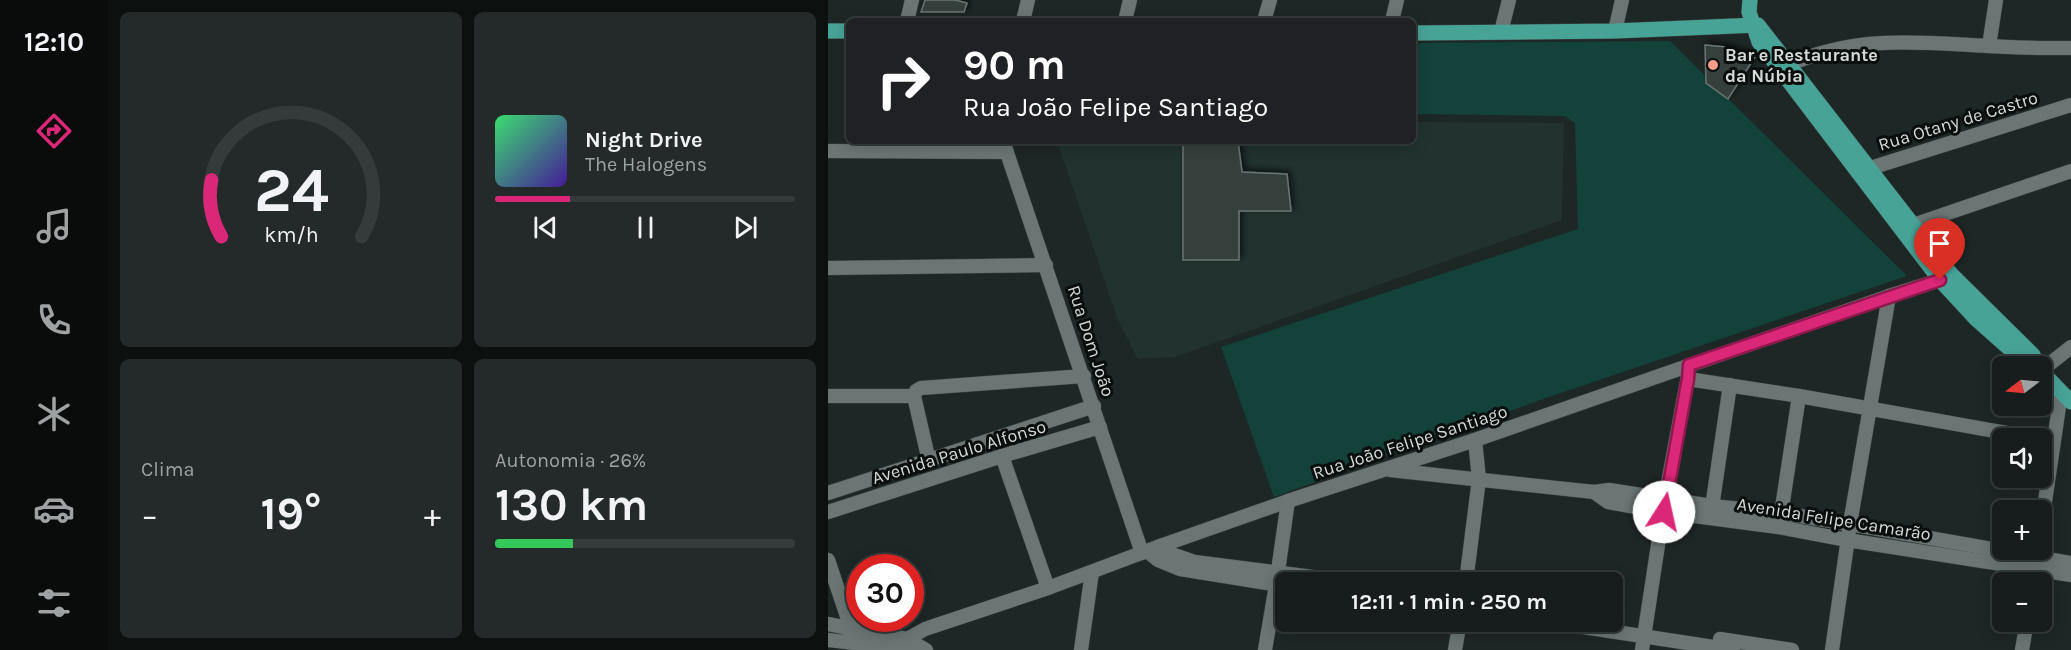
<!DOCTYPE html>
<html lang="pt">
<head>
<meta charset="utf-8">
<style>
	:root { --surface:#161d1c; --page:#232a29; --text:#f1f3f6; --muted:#9ea2a3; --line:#353b3b; --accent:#db2777 }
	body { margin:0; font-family:Karla,sans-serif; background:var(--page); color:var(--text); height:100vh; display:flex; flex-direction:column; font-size:22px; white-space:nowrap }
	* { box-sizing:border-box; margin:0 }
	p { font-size:20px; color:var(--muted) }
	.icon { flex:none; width:33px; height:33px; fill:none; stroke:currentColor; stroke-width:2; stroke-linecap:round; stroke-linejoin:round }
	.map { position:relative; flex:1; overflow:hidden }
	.details { display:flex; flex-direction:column; gap:12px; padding:12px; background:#0c100f; width:720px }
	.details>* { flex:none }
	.hud { position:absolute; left:18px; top:18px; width:570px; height:126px; border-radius:9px; box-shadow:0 3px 15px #0003,0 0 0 2px var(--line); background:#202124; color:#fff; overflow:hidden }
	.needle { width:39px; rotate:254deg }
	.fabs { position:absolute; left:1164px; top:356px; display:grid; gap:12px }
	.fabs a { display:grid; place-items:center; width:60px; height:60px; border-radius:9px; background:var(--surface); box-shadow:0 3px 15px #0003,0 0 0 2px var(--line); font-size:30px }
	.speed { position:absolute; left:18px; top:554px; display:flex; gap:12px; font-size:30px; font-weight:700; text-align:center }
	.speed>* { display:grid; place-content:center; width:78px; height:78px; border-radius:50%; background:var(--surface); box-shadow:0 3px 15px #0003,0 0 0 2px var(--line); line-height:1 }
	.speed .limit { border:9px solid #d22; background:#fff; color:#111 }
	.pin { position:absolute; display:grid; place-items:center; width:51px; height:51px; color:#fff; margin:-62px -26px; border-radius:50% 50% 50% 0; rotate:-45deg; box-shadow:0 0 6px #0007 }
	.pin .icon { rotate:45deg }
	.me { position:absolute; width:66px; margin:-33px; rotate:10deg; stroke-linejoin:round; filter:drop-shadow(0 0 4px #0008) }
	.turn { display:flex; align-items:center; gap:21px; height:126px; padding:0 18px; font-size:27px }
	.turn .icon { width:78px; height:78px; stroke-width:2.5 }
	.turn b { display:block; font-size:42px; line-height:51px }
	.big { font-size:45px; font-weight:700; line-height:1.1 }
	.details .card { flex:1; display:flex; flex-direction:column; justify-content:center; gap:9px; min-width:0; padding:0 21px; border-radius:9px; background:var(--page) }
	.details .dial { align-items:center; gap:0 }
	.dial svg { height:156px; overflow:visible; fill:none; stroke:var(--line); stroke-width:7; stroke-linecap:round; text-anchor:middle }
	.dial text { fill:var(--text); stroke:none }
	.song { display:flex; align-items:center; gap:18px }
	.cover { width:72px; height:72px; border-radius:9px; background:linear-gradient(135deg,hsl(140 70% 55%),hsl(260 70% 35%)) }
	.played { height:6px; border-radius:3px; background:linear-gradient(90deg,var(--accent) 25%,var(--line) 25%) }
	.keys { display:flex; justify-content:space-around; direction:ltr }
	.heat { display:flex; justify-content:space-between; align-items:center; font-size:33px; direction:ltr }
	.charge { height:9px; border-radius:4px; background:linear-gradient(90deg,#34c759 26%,var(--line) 0) }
	.details .tiles { flex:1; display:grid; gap:12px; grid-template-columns:repeat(2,1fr) }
	.trip { position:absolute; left:447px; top:572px; width:348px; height:60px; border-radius:9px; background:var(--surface); box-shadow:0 3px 15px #0003,0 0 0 2px var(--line); font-weight:700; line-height:60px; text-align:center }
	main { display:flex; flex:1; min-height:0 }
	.tabs { display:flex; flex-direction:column; width:108px; justify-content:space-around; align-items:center; background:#090c0b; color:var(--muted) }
	.tabs .icon { width:42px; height:42px }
	.tabs .on { color:var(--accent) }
	.tabs b { font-size:27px; color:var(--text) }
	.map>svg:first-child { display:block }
	.built { fill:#21322f }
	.green { fill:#13423b }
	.building { fill:#35403e; stroke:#697572; stroke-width:1.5; filter:url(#shadow) }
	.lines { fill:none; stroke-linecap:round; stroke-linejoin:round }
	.minor-casing { stroke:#3c4543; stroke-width:15 }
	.major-casing { stroke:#3c4543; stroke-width:16 }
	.minor { stroke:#6b7674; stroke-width:14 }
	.major { stroke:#48a397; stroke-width:15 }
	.route-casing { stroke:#8e194d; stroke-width:15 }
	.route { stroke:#db2777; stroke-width:10 }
	.poi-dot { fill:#f49d8b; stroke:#0a0f0e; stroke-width:2 }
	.labels { text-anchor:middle; stroke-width:6; stroke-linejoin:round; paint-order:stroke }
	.poi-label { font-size:18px; font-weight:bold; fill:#d3dad8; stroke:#0a0f0e; text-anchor:start }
	.street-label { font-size:18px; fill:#d3dad8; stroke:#0a0f0e }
</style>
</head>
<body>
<main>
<nav class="tabs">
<b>12:10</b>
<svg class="icon on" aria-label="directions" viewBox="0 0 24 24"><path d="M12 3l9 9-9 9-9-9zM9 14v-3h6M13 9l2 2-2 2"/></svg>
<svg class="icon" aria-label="music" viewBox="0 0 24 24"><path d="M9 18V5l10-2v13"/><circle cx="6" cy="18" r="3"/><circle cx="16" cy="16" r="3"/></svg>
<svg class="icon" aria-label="phone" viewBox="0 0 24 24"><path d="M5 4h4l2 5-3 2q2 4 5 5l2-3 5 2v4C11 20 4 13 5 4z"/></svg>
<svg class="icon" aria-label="climate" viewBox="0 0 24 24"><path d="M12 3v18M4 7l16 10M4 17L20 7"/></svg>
<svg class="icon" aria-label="car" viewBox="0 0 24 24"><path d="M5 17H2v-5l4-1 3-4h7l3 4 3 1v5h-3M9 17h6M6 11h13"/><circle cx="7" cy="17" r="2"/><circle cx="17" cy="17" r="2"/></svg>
<svg class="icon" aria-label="filters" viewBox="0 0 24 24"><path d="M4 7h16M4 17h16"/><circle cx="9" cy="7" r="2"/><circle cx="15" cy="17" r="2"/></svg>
</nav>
<section class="details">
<div class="tiles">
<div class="card dial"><svg viewBox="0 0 100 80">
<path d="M14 69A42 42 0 1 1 86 69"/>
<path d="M14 69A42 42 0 0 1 9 40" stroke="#db2777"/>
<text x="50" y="56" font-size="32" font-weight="700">24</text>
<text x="50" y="72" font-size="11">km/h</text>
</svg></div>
<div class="card">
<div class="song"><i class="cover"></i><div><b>Night Drive</b><p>The Halogens</p></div></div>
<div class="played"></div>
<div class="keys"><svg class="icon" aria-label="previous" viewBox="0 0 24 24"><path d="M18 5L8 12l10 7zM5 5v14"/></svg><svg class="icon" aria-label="pause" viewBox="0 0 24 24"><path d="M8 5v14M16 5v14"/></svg><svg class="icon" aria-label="next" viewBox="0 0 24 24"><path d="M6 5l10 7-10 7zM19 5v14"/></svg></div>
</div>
<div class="card"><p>Clima</p>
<div class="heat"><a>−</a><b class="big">19°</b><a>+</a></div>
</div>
<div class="card"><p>Autonomia · 26%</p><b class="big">130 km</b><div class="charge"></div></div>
</div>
</section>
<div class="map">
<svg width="1243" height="650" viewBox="0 0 1243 650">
	<defs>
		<filter id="shadow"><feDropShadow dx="3" dy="-3" stdDeviation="3" flood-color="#0009"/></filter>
	</defs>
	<rect width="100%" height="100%" fill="#1d2725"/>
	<polygon class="built" points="585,122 736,123 734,220 347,357 310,359 290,320 229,141 585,141"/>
	<polygon class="green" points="842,41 1079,276 715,399 446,497 393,347 750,229 747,123 736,116 585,114 585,43"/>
	<g class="building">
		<polygon points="97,0 127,0 139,3 136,12 93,12"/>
		<polygon points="877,45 898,47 927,57 900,99 878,83"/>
		<polygon points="355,141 410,141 414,172 459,174 463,211 411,211 411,260 355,260"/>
	</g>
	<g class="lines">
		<defs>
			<g id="minor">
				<polyline points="79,21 84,0"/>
				<polyline points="195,21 200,0"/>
				<polyline points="297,21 302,0"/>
				<polyline points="436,21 442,0"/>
				<polyline points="564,21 569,0"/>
				<polyline points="787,31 794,0"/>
				<polyline points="673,32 681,0"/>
				<polyline points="1161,46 1168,0"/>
				<path d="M961 64C1032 35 1087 42 1160 46 1188 48 1215 48 1243 48"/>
				<polyline points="175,141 314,553"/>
				<polyline points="0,151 179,152"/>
				<polyline points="1033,171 1243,105"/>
				<polyline points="1085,225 1243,171"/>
				<polyline points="0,268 218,265"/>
				<polyline points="1214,370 1243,347"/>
				<polyline points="860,379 971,396 1207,438"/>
				<polyline points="0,396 86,396"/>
				<polyline points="174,456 220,588"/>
				<polyline points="101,461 86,396 88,391 93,388 256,376"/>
				<polyline points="562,470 766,492 781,490 884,506 953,513 1022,524 1243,563"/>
				<polyline points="766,492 780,502 836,512 950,527 1019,540 1243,575"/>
				<polyline points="0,493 266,406"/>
				<polyline points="0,512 174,456 272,427"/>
				<polyline points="883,514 902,385"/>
				<polyline points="952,521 971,396"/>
				<polyline points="1214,522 1233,393"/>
				<polyline points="332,546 341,553 367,562 525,582"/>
				<polyline points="319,551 330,560 352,569 457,586"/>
				<polyline points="0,560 23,628 22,635"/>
				<polyline points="638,582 651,479 647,440"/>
				<polyline points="1205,582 1208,560"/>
				<polyline points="716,621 905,650"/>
				<polyline points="0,624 79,639 98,650"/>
				<polyline points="892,639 964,650"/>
				<polyline points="0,640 78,649"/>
				<polyline points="69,650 79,639 97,629 220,588 332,546 460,501 647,440 1061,296 1112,280"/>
				<polyline points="253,650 264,572"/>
				<polyline points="437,650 448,585 460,501"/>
				<polyline points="627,650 632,621"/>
				<polyline points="814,650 837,499 861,371"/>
				<polyline points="1004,650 1022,524 1061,296"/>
				<polyline points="1194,650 1199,621"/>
			</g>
			<g id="major">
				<polyline points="922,0 921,12 931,42 1112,280 1148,319 1201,366"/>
				<polyline points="0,31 21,31"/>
				<polyline points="585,33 787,31 930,25 1123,274 1205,355 1210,366"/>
				<polyline points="1214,372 1243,402"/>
			</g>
		</defs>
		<use href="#minor" class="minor-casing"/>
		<use href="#major" class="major-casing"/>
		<use href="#minor" class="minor"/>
		<use href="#major" class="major"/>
	</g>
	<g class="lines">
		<defs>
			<polyline id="route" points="836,512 860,379 861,365 1112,280"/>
		</defs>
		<use href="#route" class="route-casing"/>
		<use href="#route" class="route"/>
	</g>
	<circle class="poi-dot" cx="885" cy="65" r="6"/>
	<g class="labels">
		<g class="poi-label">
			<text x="897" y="61">Bar e Restaurante<tspan x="897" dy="21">da Núbia</tspan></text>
		</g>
		<g class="street-label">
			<text transform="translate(1130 121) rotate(-17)" y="6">Rua Otany de Castro</text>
			<text transform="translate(263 341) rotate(72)" y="6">Rua Dom João</text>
			<text transform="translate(582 442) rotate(-18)" y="6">Rua João Felipe Santiago</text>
			<text transform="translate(131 452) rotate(-17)" y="6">Avenida Paulo Alfonso</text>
			<text transform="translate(1006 519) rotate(9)" y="6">Avenida Felipe Camarão</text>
		</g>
	</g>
</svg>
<div class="fabs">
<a><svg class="needle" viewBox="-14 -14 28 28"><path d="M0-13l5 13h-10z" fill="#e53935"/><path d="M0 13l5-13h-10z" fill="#9ea2a3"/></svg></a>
<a><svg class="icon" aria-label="sound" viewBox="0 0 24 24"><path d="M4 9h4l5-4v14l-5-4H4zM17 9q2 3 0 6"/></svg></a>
<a>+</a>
<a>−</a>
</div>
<div class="speed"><div class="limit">30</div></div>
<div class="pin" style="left:1112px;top:280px;background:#d93025"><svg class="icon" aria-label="arrive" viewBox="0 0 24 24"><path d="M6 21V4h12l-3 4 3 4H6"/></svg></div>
<svg class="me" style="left:836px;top:512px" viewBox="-20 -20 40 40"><circle r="19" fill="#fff"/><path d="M0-13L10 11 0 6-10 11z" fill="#db2777"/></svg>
<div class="trip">12:11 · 1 min · 250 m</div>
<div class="hud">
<div class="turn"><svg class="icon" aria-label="right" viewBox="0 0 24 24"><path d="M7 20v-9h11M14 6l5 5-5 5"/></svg><div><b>90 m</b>Rua João Felipe Santiago</div></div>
</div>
</div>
</main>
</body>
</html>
